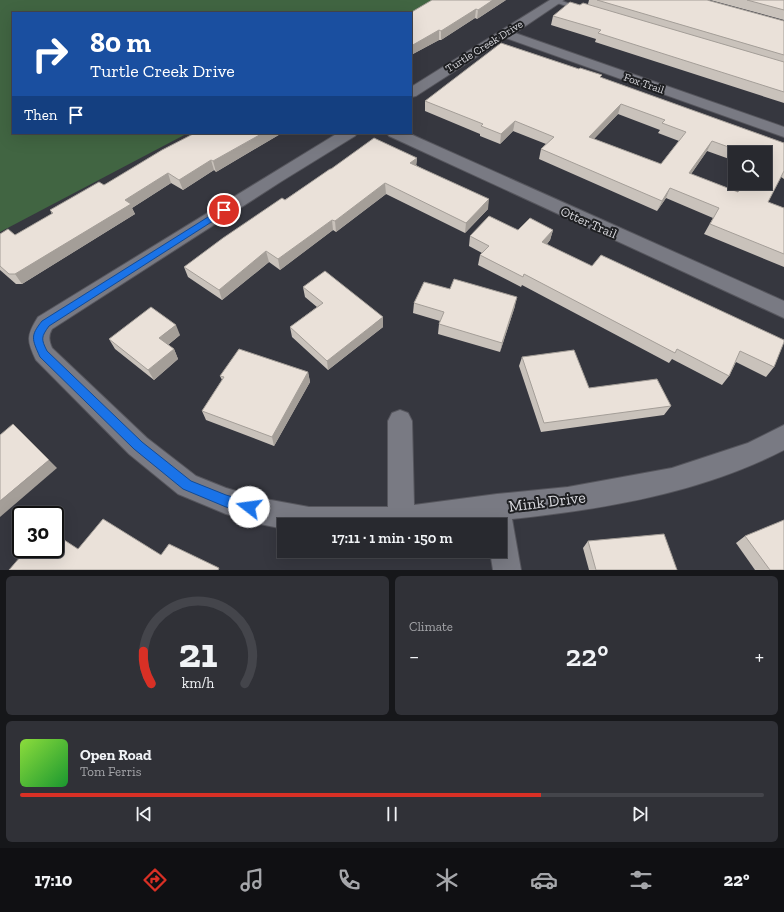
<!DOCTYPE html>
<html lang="en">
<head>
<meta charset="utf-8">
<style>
	:root { --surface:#28292f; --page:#303137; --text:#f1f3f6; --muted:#a5a6aa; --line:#44454b; --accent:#d93025 }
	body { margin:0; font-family:"Zilla Slab",serif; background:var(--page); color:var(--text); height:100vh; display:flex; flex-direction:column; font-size:15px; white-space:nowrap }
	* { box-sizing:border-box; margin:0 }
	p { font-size:13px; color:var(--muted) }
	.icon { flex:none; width:22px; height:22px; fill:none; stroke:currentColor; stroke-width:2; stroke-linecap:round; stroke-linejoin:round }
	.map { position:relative; height:570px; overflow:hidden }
	.drawer { display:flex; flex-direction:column; gap:6px; padding:6px; background:#16171a; flex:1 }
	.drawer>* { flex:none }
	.guide { position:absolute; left:12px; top:12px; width:400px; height:122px; border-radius:0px; box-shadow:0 4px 16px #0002,0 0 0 1px var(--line); background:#1a4fa0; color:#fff; overflow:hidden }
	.fabs { position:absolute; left:728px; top:146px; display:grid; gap:8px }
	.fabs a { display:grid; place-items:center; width:44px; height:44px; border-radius:0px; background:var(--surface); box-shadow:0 4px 16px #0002,0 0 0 1px var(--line); font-size:20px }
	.speed { position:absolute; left:12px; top:506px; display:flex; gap:8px; font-size:20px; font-weight:700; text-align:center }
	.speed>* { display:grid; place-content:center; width:52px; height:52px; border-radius:50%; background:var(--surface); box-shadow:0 4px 16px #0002,0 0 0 1px var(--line); line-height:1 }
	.speed .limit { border:2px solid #111; border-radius:6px; background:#fff; color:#111 }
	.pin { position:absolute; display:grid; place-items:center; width:34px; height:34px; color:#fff; margin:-17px; border:2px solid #fff; border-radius:50%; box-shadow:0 1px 4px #0007 }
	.me { position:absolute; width:44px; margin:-22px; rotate:285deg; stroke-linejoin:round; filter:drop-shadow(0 0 3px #0008) }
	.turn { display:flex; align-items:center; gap:14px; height:84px; padding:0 12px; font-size:18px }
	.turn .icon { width:52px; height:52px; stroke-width:2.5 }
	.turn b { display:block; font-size:28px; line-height:34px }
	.then { display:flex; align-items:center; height:38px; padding:0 12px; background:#0003; gap:8px; font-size:15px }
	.big { font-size:30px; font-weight:600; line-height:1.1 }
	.drawer .tile { flex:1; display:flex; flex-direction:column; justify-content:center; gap:6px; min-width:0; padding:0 14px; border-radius:6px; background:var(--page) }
	.drawer .dial { align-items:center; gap:0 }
	.dial svg { height:104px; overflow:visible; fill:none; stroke:var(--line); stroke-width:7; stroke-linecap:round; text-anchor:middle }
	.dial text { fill:var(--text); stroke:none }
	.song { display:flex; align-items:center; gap:12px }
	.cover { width:48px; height:48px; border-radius:6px; background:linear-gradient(135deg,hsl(90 70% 55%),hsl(130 70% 35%)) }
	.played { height:4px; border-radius:2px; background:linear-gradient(90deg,var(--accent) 70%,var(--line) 70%) }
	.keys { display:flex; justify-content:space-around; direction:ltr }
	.heat { display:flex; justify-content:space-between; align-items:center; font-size:22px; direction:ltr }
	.drawer .tiles { flex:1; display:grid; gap:6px; grid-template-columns:1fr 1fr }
	.tile:last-child { grid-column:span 2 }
	.trip { position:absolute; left:277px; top:518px; width:230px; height:40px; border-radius:0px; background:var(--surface); box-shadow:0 4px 16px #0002,0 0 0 1px var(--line); font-weight:600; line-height:40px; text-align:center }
	.dock { display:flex; height:64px; justify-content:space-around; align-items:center; background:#101013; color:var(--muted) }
	.dock .icon { width:28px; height:28px }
	.dock .current { color:var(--accent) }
	.dock b { font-size:18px; color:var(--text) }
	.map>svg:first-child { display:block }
	.green { fill:#416542 }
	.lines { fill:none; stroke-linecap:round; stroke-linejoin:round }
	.service-casing { stroke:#56565d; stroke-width:2 }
	.minor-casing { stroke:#56565d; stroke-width:2 }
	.service { fill:#797a83; fill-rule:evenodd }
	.minor { fill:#797a83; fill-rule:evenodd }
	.wall { fill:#c9c2bb; fill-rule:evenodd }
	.shaded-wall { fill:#a49e98 }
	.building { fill:#eae1d9; stroke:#a49e98; fill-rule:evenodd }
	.route { fill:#1a73e8; stroke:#114b97 }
	.labels { text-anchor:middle; stroke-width:4; stroke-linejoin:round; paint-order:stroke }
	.far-street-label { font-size:11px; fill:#d9d9de; stroke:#1e1f22 }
	.street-label { font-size:13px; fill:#d9d9de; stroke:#1e1f22 }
	.near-street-label { font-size:16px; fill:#d9d9de; stroke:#1e1f22 }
</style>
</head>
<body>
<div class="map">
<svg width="784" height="570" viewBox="0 0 784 570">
	<rect width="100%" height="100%" fill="#36373f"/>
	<polygon class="green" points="0,0 441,0 411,13 13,13 13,133 188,133 0,232"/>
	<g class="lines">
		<defs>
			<polygon id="service" points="554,0 559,0 582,8 579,10 554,2"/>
			<g id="minor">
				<polygon points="550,0 564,0 515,33 784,127 784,137 506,38 416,96 411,97 411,87"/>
				<path d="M338 133H357L355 136 282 181 52 329C48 336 49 341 52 348L147 438 196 476 226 488 260 498 309 507H388V421L392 413 400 410 408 413 412 421 414 505 497 494 568 487 672 468 748 443 784 425V450C700 493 605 509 512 519L521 570H493L490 551H500V525H486V522L461 525H284V529L260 524 226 514 178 494 129 454 36 360C27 341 26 336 38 317Z"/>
				<polygon points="387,133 408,133 784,301 784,318 389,136"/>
			</g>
		</defs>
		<use href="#service" class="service-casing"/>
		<use href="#minor" class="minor-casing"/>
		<use href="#service" class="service"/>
		<use href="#minor" class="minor"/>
	</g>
	<g class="wall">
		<polygon points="506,0 477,19 475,18 441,40 439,40 411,55 411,13"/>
		<polygon points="589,0 707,0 784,21 784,103 595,42 596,39 551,25 553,16 580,5 588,4"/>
		<polygon points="710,0 784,0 784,20"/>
		<path d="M601 78 784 143V179L781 177 768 202 784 208V267L704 234 713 218 666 198 657 211 539 159 541 149 546 144 513 131 500 144 480 136V134L425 111V101ZM618 114 660 130 658 133 679 141 661 164 594 139ZM707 151 735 161V153H765L738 192 691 174Z"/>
		<polygon points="195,133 282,133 216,172 214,170 183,190 171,183 132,208 135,214 22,284 16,284 0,270 0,234 15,235 52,214 50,210 104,185"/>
		<polygon points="417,158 416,165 488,209 465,233 386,194 336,232 333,230 280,270 269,262 222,300 188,277 184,267 331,169"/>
		<polygon points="518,230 553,230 550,240 547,244 774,367 766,377 736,362 729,376 722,385 672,359 669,363 522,285 521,287 478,265 480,255 482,253 469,246 470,236"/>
		<polygon points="303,287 383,327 328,370 292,337 290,327 317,307 305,297"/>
		<polygon points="450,289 515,306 500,352 438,334 439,324 440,321 413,313 414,303"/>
		<polygon points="180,335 168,345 174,349 178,359 154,380 115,349 109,339"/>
		<polygon points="522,357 589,388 671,406 664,415 541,432 519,366"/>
		<polygon points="308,372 310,382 274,446 206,420 202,411 222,380 220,376"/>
		<polygon points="745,536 784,570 755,570 736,543"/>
		<polygon points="588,541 677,570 589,570 583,548"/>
	</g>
	<g class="shaded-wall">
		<polygon points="493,0 506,0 477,19 478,10"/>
		<polygon points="476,9 475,18 441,40 441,31"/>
		<polygon points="439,30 439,40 411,55 411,46"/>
		<polygon points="621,104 618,114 586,147 589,137"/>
		<polygon points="515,121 513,131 500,144 501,134"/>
		<polygon points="263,133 282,133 216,172 213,161"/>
		<polygon points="712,141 707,151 685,183 689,173"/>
		<polygon points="417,158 416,168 410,163"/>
		<polygon points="211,160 214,170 183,190 179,180"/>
		<polygon points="168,173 171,183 132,208 135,214 22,284 15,274 125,200"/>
		<polygon points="385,183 386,194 336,232 335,221"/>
		<polygon points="670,188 666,198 657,211 662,201"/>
		<polygon points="489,199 488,209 465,233 466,223"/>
		<polygon points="332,220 333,230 280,270 278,259"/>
		<polygon points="553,230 550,240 540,252 542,242"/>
		<polygon points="266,251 269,262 222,300 219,290"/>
		<polygon points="517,297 515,306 500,352 502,343"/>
		<polygon points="383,317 383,327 328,370 327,361"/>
		<polygon points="176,325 180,335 164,348 159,338"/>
		<polygon points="174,349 178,359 154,380 148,370"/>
		<polygon points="308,372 310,382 274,446 272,437"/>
		<polygon points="49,460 57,468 0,517 0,501"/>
	</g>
	<g class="building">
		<polygon points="432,0 493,0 478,10 476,9 441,31 439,30 411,46 411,13 410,13"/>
		<polygon points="597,0 707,0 784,21 784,55"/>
		<polygon points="747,0 784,0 784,10"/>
		<polygon points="570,2 580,5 583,3 784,62 784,92 598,33 601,30 553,16"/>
		<path d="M501 43 579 69 580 68 602 75 600 77 784 143V171L768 202 784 208V254L710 224 719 208 670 188 662 201 541 149 554 137 515 121 501 134 481 126 483 124 425 101ZM621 104 665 120 662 123 686 132 661 164 589 137ZM712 141 745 153H765V183H744L738 192 689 173Z"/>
		<polygon points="195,133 263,133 213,161 211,160 179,180 168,173 125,200 131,204 15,274 9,274 0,266 0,234 8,229 15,235 53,213 50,210 99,182 104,185 162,150"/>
		<polygon points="374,138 417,158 410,163 489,199 466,223 385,183 335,221 332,220 278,259 266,251 219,290 184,267 223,238 282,198 285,200 330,169 331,169"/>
		<polygon points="489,216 518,230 530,218 553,230 542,242 592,266 601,255 784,340 784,342 774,367 740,351 729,376 677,349 675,353 524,274 523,277 480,255 489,246 470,236"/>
		<polygon points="325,271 383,317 327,361 290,327 323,303 303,287"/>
		<polygon points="454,279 517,297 502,343 439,324 444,312 414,303 424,282 450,289"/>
		<polygon points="151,307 176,325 159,338 174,349 148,370 109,339"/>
		<polygon points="239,349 308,372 272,437 202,411 224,377 220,376"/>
		<polygon points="574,350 589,388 657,379 671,406 544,423 522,357"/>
		<polygon points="13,424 49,460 0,501 0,435"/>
		<polygon points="103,519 161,555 169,544 219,568 218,570 9,570 27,549 55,549 55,534 78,549"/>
		<polygon points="784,520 784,570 770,570 745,536"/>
		<polygon points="664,534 677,570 596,570 588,541"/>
	</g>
	<path class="route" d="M224 207 227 208V212L49 326C41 337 41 339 47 351L142 442 191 481 226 495 253 503 255 507 253 512 249 513 226 507 183 489 134 449 40 357C32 339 30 336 42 321Z"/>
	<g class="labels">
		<g class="far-street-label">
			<text transform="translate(484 46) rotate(-32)" y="4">Turtle Creek Drive</text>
			<text transform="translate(644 83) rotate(19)" y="4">Fox Trail</text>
		</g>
		<g class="street-label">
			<text transform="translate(589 222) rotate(24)" y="5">Otter Trail</text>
		</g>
		<g class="near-street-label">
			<text transform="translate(547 501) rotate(-7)" y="6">Mink Drive</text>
		</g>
	</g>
</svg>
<div class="fabs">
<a><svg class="icon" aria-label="search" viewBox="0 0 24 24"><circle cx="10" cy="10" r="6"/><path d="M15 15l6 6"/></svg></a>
</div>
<div class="speed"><div class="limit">30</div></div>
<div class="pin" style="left:224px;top:210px;background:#d93025"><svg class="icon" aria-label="arrive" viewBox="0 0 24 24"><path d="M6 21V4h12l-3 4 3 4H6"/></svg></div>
<svg class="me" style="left:249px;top:507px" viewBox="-20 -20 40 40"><circle r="19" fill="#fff"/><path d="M0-13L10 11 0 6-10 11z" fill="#1a73e8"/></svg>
<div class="trip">17:11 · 1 min · 150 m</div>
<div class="guide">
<div class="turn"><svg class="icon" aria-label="right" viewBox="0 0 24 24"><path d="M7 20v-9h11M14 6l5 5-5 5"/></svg><div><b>80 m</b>Turtle Creek Drive</div></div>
<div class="then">Then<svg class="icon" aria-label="arrive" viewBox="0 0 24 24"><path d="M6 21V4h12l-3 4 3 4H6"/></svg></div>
</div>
</div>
<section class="drawer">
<div class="tiles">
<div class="tile dial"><svg viewBox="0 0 100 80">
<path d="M14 69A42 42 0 1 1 86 69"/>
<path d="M14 69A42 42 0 0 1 8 44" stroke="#d93025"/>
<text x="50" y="56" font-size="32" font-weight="700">21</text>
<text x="50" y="72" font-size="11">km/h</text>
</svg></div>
<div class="tile"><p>Climate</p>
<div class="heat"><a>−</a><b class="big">22°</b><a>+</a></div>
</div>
<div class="tile">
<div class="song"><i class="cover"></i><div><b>Open Road</b><p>Tom Ferris</p></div></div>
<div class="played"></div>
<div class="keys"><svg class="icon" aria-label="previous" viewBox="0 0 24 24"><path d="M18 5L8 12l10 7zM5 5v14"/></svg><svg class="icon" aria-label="pause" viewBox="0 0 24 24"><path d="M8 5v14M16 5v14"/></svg><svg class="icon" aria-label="next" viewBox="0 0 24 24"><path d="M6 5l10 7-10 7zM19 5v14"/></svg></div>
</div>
</div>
</section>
<nav class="dock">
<b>17:10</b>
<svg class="icon current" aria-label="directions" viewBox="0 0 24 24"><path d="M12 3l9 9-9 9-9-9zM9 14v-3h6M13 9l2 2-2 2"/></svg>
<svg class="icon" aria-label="music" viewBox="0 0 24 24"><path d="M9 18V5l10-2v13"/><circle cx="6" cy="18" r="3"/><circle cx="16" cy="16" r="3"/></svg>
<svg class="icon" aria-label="phone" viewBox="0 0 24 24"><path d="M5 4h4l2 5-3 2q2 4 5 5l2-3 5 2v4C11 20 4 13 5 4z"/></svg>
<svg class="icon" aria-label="climate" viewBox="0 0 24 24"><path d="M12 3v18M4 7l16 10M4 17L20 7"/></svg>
<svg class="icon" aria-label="car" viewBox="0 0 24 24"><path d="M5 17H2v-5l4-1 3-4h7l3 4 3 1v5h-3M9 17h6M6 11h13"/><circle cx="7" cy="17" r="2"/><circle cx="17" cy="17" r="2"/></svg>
<svg class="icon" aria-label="filters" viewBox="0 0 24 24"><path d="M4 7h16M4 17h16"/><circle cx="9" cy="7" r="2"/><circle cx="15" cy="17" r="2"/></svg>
<b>22°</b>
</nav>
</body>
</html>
